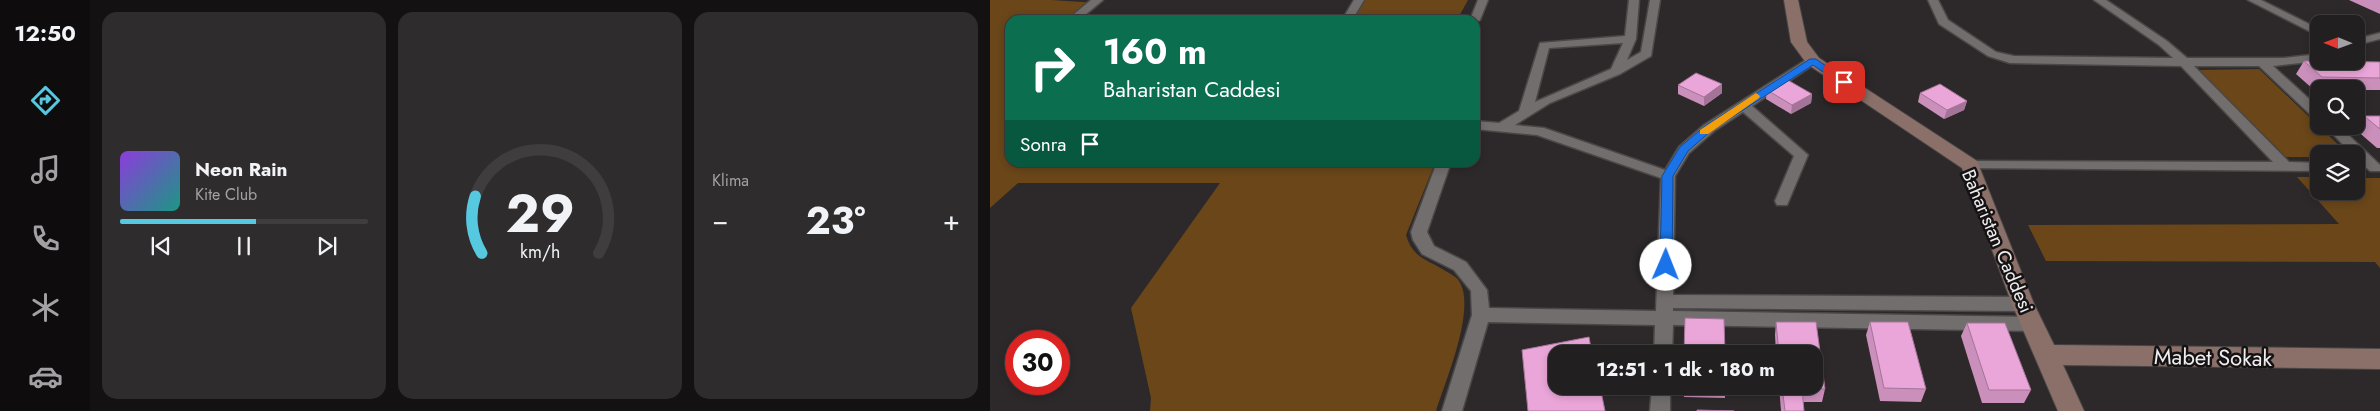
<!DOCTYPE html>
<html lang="tr">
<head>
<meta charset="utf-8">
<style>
	:root { --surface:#221f20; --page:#2e2c2d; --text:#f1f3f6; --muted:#a2a2a5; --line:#3f3d3e; --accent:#56c9e1 }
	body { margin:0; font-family:Jost,sans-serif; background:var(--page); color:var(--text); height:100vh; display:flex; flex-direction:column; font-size:19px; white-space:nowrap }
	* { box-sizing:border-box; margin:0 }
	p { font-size:16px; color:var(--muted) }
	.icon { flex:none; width:28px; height:28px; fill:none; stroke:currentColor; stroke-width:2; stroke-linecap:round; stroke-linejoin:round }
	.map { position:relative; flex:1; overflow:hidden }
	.sheet { display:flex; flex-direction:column; gap:12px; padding:12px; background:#131112; width:900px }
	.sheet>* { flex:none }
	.hud { position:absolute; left:15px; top:15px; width:475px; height:152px; border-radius:15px; box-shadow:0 2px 8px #0003,0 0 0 1px var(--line); background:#0b6e4f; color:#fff; overflow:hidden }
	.needle { width:32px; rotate:271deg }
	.tools { position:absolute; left:1320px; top:15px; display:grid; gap:10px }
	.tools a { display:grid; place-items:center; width:55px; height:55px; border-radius:10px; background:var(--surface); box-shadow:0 2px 8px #0003,0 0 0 1px var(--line); font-size:25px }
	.speed { position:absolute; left:15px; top:330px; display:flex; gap:10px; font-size:25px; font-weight:700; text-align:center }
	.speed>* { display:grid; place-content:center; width:65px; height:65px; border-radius:50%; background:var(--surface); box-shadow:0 2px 8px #0003,0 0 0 1px var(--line); line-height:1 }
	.speed .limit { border:8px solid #d22; background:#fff; color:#111 }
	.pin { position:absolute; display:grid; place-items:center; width:42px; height:42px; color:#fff; margin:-21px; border-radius:10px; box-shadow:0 2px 8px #0006 }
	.me { position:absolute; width:55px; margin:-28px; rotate:1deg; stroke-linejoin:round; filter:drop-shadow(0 0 4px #0008) }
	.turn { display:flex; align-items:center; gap:18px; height:105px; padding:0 15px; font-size:22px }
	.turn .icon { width:65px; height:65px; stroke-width:2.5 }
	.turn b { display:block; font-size:35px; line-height:42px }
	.then { display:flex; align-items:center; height:48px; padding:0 15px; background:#0003; gap:10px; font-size:19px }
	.big { font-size:38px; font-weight:700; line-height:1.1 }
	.sheet .widget { flex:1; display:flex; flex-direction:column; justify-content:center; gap:8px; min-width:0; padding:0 18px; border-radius:15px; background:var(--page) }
	.sheet .dial { align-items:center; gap:0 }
	.dial svg { height:130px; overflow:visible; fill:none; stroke:var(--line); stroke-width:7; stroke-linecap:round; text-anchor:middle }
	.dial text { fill:var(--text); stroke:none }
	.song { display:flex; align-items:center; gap:15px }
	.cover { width:60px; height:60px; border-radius:8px; background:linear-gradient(135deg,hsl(270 70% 55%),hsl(170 70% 35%)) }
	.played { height:5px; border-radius:2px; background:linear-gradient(90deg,var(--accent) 55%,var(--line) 55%) }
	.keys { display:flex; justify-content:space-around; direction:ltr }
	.heat { display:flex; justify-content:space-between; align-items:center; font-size:28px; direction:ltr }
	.sheet .tiles { flex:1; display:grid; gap:12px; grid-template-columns:repeat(3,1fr) }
	.trip { position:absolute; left:558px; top:345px; width:275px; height:50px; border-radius:15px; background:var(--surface); box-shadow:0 2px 8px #0003,0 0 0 1px var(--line); font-weight:700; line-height:50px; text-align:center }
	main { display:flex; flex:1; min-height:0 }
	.tabs { display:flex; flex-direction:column; width:90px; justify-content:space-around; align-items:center; background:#0e0c0d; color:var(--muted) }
	.tabs .icon { width:35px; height:35px }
	.tabs .on { color:var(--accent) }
	.tabs b { font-size:22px; color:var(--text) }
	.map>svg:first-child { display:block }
	.green { fill:#6a4619 }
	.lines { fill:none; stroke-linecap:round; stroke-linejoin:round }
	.street-casing { stroke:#4a4747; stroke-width:3 }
	.secondary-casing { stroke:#4a4747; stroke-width:2 }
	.street { fill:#736e6e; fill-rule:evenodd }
	.secondary { fill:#8b7069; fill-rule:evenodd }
	.wall { fill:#ca8fbb }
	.shaded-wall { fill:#a47498 }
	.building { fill:#eba6d9; stroke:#a47498 }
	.route { fill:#1a73e8; stroke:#114b97 }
	.slow { fill:#f59e0b }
	.labels { text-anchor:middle; stroke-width:5; stroke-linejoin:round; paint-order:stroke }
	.street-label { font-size:19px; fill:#f0edee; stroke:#141213 }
	.near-street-label { font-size:22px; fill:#f0edee; stroke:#141213 }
</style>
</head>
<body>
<main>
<nav class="tabs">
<b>12:50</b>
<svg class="icon on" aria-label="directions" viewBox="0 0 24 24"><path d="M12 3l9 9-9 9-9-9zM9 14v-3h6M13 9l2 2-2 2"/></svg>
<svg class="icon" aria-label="music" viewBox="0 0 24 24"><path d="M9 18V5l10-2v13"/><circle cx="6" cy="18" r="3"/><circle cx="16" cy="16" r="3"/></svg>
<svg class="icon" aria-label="phone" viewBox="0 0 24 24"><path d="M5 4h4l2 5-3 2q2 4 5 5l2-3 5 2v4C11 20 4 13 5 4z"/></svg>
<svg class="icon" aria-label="climate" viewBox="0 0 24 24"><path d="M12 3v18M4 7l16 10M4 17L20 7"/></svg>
<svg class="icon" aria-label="car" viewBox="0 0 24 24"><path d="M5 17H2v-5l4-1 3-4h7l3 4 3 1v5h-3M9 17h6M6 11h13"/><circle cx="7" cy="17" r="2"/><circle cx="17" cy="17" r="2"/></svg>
</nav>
<section class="sheet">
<div class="tiles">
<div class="widget">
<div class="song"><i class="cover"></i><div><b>Neon Rain</b><p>Kite Club</p></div></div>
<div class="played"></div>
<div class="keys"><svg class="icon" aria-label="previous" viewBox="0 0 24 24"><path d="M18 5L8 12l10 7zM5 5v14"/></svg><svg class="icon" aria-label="pause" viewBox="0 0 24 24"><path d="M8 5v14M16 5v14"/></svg><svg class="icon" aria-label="next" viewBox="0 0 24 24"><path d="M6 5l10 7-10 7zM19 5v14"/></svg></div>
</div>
<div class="widget dial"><svg viewBox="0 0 100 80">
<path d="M14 69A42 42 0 1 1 86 69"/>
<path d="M14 69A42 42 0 0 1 10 34" stroke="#56c9e1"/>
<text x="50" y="56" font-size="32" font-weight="700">29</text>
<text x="50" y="72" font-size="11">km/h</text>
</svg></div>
<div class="widget"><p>Klima</p>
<div class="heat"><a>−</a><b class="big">23°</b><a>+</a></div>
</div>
</div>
</section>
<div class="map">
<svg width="1390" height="411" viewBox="0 0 1390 411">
	<rect width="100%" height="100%" fill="#2d292a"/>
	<g class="green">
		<path d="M0 0H61L108 3 86 20H20V162L445 163 416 235C423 258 436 259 454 270 459 273 467 277 469 281 487 308 455 382 446 411H160L161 398 141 308 230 183H28L0 208Z"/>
		<polygon points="375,0 478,0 467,20 361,20"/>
		<polygon points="1269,69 1358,154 1329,154 1329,157 1296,157 1209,70"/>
		<polygon points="1307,177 1329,177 1329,191 1366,191 1366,178 1390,178 1390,268 1385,262 1056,261 1038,225 1349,224"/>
	</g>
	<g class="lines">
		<defs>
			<g id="street">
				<polygon points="101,0 113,0 89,20 77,20"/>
				<polygon points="364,0 374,0 362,20 352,20"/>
				<polygon points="488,0 498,0 490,20 485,23 485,20 480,20"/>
				<path d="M639 0H649L646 39 637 60 651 52 660 0H670L661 56 630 74 560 103 525 125 554 128 675 170 689 147 714 125 819 58H827L829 61 762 106 818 155 797 205H787L785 201 804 156 753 112 724 131 699 153 685 176 683 295 1033 297 1039 299 1042 304 1039 309 1033 311 683 308V311L1043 317 1049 319 1052 324 1049 329 1043 331 683 325 682 354H664L665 325 498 322 472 411H452L482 315 481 291 464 270 432 254 423 240 421 232 447 162H461L437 232 444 246 476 262 497 290 499 308 666 311 671 178 547 135 485 129V121L509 123 529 111 550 43 635 36ZM633 43 621 69 545 102 559 48Z"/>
				<polygon points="938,0 948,0 958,20 1006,52 1024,56 1183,58 1169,45 1104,0 1116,0 1177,41 1197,58 1294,58 1329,54 1329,61 1283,66 1329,108 1329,119 1324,118 1269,66 1204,66 1299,162 1329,163 1329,171 975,168 973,165 975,162 980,161 1283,162 1191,66 1020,63 998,56 949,24"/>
				<polygon points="1258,0 1271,0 1329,29 1329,36"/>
				<polygon points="1390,33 1390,39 1366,45 1366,39"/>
				<polygon points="1335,126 1349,126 1390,165 1390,171 1380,171 1366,158 1366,154 1362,154"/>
				<polygon points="662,386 680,386 680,411 660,411"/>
			</g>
			<polygon id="secondary" points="794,0 808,0 817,42 829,58 987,161 1044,304 1064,345 1390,349 1390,369 1073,365 1094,411 1068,411 1022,304 972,168 817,64 801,42"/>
		</defs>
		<use href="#street" class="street-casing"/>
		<use href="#secondary" class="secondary-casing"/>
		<use href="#street" class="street"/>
		<use href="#secondary" class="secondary"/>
	</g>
	<g class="wall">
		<polygon points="1359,0 1390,0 1390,14"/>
		<polygon points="1314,61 1390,62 1390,90 1366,90 1366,89 1329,89 1329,90 1324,90 1306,74"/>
		<polygon points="688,85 732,93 714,106 688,94"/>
		<polygon points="777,90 822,94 821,103 801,114 776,99"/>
		<polygon points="930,93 977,101 974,110 954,119 928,102"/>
		<polygon points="1374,116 1390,116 1390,148 1387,148 1365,129"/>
		<polygon points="786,322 826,322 835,389 832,402 813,402 814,411 791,411 789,386 824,386 824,354 786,354 785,335"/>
		<polygon points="880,322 936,389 931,402 890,401 876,335"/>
		<polygon points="977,323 1041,390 1034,403 992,403 971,336"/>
		<polygon points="694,386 735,386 735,398 694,397"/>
	</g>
	<g class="shaded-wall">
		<polygon points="732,84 732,93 714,106 714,97"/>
		<polygon points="822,94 821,103 801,114 802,105"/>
		<polygon points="977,101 974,110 954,119 957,110"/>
	</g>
	<g class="building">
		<polygon points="1314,61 1390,62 1390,78 1332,77"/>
		<polygon points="706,73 732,84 714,97 688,85"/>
		<polygon points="796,79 822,94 802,105 777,90"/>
		<polygon points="950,84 977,101 957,110 930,93"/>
		<polygon points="1374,116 1390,116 1390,129"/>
		<polygon points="695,318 734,319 735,354 694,354"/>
		<polygon points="786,322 826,322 835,389 812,388 814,411 795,411 792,386 824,386 824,354 789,354"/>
		<polygon points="880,322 918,322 936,389 894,388"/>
		<polygon points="977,323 1015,323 1041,390 999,390"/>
		<polygon points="599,337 602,354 566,354 566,386 610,386 615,411 538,411 532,350"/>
		<polygon points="707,410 744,411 707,411"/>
	</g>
	<polygon class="route" points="820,59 826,59 859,82 851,84 823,65 722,130 698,151 683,176 682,265 681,269 672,269 670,265 672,176 690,147 715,126"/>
	<polygon class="slow" points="766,93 770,96 769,98 718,134 710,134 710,130"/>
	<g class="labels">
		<g class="street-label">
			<text transform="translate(1008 241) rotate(67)" y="7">Baharistan Caddesi</text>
		</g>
		<g class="near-street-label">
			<text transform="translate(1223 357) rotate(1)" y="8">Mabet Sokak</text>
		</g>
	</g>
</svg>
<div class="tools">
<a><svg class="needle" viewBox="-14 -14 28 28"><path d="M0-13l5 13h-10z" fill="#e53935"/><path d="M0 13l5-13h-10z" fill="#a2a2a5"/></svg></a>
<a><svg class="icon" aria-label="search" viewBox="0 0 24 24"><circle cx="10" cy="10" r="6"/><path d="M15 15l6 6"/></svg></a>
<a><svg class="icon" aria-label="layers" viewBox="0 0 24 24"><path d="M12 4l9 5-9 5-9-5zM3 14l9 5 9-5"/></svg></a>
</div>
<div class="speed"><div class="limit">30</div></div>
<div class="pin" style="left:854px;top:82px;background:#d93025"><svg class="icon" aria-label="arrive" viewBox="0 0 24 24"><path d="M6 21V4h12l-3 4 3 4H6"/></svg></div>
<svg class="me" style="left:676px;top:265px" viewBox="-20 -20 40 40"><circle r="19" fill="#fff"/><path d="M0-13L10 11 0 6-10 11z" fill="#1a73e8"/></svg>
<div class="trip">12:51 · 1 dk · 180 m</div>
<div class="hud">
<div class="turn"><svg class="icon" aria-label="right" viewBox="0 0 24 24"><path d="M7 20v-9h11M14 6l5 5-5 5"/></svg><div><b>160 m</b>Baharistan Caddesi</div></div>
<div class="then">Sonra<svg class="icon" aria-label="arrive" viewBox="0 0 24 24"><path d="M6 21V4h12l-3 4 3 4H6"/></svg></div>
</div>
</div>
</main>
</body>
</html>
